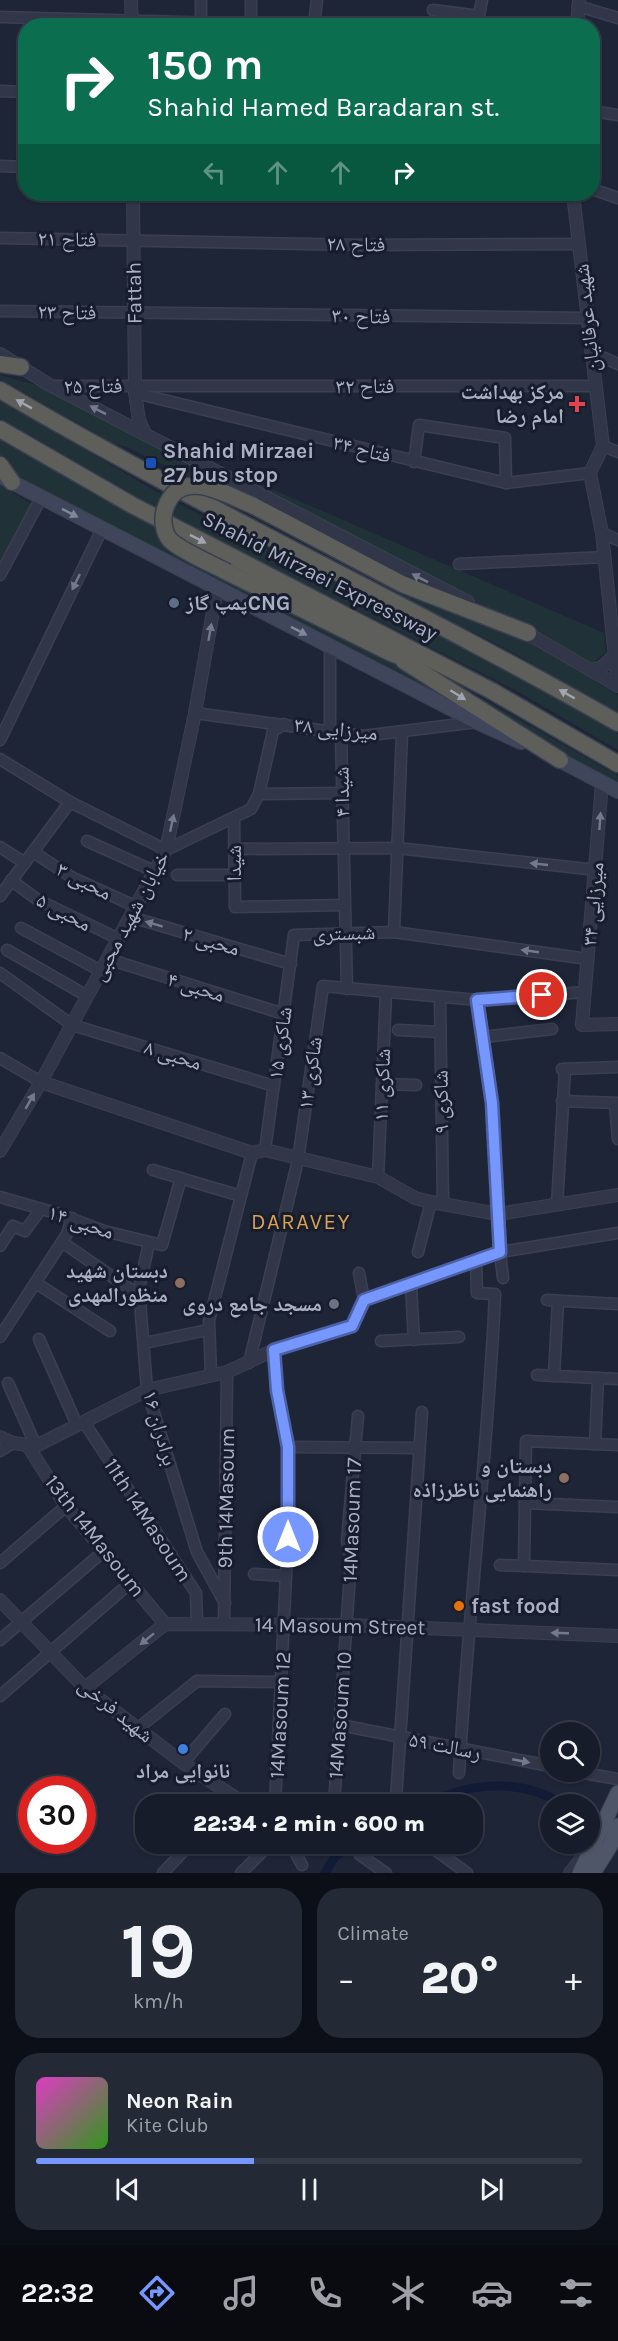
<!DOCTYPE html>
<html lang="en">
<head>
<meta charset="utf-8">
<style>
	:root { --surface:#161c29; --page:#232935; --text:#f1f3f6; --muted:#9ea1a8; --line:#353a46; --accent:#7697ff }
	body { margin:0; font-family:Karla,"Noto Naskh Arabic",sans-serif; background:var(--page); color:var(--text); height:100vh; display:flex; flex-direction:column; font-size:22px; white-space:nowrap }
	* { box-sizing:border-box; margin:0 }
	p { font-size:20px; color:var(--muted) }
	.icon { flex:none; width:33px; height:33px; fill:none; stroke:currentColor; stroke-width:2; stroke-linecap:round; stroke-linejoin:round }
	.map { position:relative; height:1873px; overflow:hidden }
	.side { display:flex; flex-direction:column; gap:15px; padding:15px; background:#0c0f17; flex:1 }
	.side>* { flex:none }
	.banner { position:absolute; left:18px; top:18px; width:582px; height:183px; border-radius:24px; box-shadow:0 2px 4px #0004,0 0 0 2px var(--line); background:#0b6e4f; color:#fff; overflow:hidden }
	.buttons { position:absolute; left:540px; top:1722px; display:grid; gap:12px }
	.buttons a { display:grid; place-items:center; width:60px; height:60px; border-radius:50%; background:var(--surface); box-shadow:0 2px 4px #0004,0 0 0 2px var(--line); font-size:30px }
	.speed { position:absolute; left:18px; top:1776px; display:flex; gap:12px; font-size:30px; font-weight:700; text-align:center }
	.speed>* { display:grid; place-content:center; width:78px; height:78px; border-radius:50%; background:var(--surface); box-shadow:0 2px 4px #0004,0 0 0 2px var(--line); line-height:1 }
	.speed .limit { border:9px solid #d22; background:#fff; color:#111 }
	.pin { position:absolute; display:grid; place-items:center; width:51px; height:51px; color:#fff; margin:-26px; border:3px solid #fff; border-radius:50%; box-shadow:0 2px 6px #0007 }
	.me { position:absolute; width:66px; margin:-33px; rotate:0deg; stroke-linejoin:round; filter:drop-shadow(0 0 4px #0008) }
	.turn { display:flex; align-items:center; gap:21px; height:126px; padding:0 30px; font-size:27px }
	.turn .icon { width:78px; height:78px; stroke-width:2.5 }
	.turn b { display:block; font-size:42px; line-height:51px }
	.lanes { display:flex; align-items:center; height:57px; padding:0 30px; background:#0003; justify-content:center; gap:30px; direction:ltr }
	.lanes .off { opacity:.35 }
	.big { font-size:45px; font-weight:800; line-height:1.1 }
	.side .widget { flex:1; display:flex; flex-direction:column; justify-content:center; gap:9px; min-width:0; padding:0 21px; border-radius:24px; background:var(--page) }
	.side .dial { align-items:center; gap:0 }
	.dial b { font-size:78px; line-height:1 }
	.song { display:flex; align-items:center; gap:18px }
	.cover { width:72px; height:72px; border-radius:9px; background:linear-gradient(135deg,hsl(310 70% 55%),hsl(110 70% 35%)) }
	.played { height:6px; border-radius:3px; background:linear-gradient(90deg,var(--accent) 40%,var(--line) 40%) }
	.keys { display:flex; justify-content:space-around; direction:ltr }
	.heat { display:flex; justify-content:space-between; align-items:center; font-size:33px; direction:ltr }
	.side .tiles { flex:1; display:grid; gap:15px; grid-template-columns:1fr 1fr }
	.widget:last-child { grid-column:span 2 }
	.trip { position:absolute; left:135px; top:1794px; width:348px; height:60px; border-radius:24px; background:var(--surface); box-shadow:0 2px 4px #0004,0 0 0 2px var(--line); font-weight:800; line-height:60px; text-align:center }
	.dock { display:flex; height:96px; justify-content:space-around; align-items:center; background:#090b10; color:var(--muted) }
	.dock .icon { width:42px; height:42px }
	.dock .on { color:var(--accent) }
	.dock b { font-size:27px; color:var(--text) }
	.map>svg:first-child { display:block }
	.green { fill:#203238 }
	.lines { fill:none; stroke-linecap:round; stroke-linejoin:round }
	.canal { stroke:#111b35; stroke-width:9 }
	.minor-casing { stroke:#3b4051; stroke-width:13 }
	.tertiary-casing { stroke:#3b4051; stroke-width:14 }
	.secondary-casing { stroke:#3b4051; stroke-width:16 }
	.primary-casing { stroke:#3b4051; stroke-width:17 }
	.trunk-casing { stroke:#393f4f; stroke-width:19 }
	.minor { stroke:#313748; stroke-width:10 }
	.tertiary { stroke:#313748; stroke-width:12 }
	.secondary { stroke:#3f455b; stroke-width:14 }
	.primary { stroke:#4f5668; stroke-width:15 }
	.trunk { stroke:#5e5e5a; stroke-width:16 }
	.trunk-bridge-casing { stroke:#393f4f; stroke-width:19; stroke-linecap:butt }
	.trunk-bridge { stroke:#5e5e5a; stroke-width:16 }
	.oneway { fill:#9fa5b5 }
	.oneway2 { fill:#747a8d }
	.oneway3 { fill:#80869b }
	.route-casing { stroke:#4d62a6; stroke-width:15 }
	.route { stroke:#7697ff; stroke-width:10 }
	.health-dot { fill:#e0444e; stroke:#171d2c; stroke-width:2 }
	.transit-dot { fill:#1a4fb4; stroke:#171d2c; stroke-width:2 }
	.service-dot { fill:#5c6f8a; stroke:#171d2c; stroke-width:2 }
	.education-dot { fill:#8d6e63; stroke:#171d2c; stroke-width:2 }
	.worship-dot { fill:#6b7280; stroke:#171d2c; stroke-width:2 }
	.food-dot { fill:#e8710a; stroke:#171d2c; stroke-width:2 }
	.shop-dot { fill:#3f7fe0; stroke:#171d2c; stroke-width:2 }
	.labels { text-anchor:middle; stroke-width:6; stroke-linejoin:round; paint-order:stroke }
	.street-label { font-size:21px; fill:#abb1c5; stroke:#171d2c }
	.poi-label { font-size:21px; font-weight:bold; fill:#abb1c5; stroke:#171d2c; text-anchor:end }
	.neighbourhood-label { font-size:22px; letter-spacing:1.5px; fill:#dba050; stroke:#171d2c }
</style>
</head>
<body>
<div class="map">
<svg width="618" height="1873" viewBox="0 0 618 1873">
	<rect width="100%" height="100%" fill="#1e2537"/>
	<g class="green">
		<polygon points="0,375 46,388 221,480 207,495 183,482 178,472 128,447 114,444 0,379"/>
		<polygon points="0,399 167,498 523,677 618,734 618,750 517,691 160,510 0,418"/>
		<path d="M0 436C31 454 63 471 93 491 115 506 133 519 159 527L306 607 470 713 17 478 0 456Z"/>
		<polygon points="216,465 604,633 606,652 593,663"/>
		<polygon points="0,485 32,504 0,567"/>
		<polygon points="401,588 522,637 618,695 618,714 514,653 398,594"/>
		<polygon points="438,673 618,776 618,782 538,742"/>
	</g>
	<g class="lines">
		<g class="canal">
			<path d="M428 1804C469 1782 521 1778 562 1804"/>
			<polyline points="325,1873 334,1858 352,1844"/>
		</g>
		<defs>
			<g id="minor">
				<polyline points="578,6 618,18"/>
				<polyline points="433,10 479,16"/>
				<polyline points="0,17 324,26"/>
				<polyline points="201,22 201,0"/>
				<polyline points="251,23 251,0"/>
				<polyline points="314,25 317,0"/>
				<polyline points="477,26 482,0"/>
				<polyline points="0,91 26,92"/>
				<polyline points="592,111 618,115"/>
				<polyline points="0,166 26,167"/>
				<polyline points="592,189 618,198"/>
				<polyline points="0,238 361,245 579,244"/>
				<polyline points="0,311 587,318"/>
				<polyline points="591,352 618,364"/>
				<polyline points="52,386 594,386"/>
				<polyline points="135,393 506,483 590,473"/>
				<polyline points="603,446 618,452"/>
				<polyline points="414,462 419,425 505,438 506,483"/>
				<polyline points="602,533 618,540"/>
				<polyline points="459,564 605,557"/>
				<polyline points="0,575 41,498"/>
				<polyline points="195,713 363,736 477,722"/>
				<polyline points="330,733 330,647"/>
				<polyline points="341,734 347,989"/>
				<polyline points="0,740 102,529"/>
				<polyline points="0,759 70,802 166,850 251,809 259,794 273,731 284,724"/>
				<polyline points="259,794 342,793"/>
				<polyline points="234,819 235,907 344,905"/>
				<polyline points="87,841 156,872"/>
				<polyline points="0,847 25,863"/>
				<polyline points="234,849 397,848 597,870"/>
				<polyline points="33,852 73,878 137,907"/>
				<polyline points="177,875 234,875"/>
				<polyline points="11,880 38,900 119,939"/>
				<polyline points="0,896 70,802"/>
				<polyline points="131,917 291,964"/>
				<polyline points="21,928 101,971"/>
				<polyline points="394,932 402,733"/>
				<polyline points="7,950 87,996"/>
				<polyline points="108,959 284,1014"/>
				<polyline points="0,973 72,1025 274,1086"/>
				<polyline points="440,999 443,1204"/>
				<polyline points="478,1000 492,1103 498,1214"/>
				<polyline points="398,1030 440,1032"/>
				<polyline points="483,1037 552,1029"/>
				<polyline points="0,1058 41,1082"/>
				<polyline points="562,1069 618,1067"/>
				<polyline points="382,1084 416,1085"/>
				<polyline points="562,1101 618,1103"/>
				<polyline points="615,1104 618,1139"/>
				<polyline points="265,1150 294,935 394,932 588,959"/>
				<polyline points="153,1170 241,1196"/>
				<polyline points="378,1177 386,993"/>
				<polyline points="0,1197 59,1214 104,1231 162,1245 181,1178"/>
				<polyline points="557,1205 565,1069"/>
				<polyline points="62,1242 140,1296"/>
				<polyline points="149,1243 139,1289 147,1390 197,1552 225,1603"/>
				<polyline points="0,1246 13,1226 25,1231 41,1209"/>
				<polyline points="418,1252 431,1202"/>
				<polyline points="359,1273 364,1300"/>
				<polyline points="503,1278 500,1252 618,1233"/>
				<polyline points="36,1283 110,1331"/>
				<polyline points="411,1286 414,1340"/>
				<polyline points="547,1300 618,1304"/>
				<polyline points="0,1337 67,1234 72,1218"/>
				<polyline points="39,1339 77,1425"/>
				<polyline points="381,1341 459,1337"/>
				<polyline points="144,1343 208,1330"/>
				<polyline points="274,1350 277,1391 288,1447 288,1533 275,1804"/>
				<polyline points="249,1363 298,1160 323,986 478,1000 585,992"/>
				<polyline points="211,1375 209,1321 252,1153"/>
				<polyline points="537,1375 618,1379"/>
				<polyline points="554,1376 558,1301"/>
				<polyline points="8,1383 36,1446"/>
				<polyline points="84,1422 196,1593 197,1623"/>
				<polyline points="595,1444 598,1378"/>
				<polyline points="288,1447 419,1448"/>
				<polyline points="0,1451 13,1443"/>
				<polyline points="525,1503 618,1507"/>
				<polyline points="0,1563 66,1506"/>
				<polyline points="500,1565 618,1570"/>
				<polyline points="524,1566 526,1441 618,1445"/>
				<polyline points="254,1574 286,1576"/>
				<polyline points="224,1623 227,1372"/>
				<polyline points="0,1640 104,1551"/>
				<polyline points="0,1696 130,1583"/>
				<polyline points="340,1725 550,1766"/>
				<polyline points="137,1729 197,1681 281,1682"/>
				<polyline points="183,1763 225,1714"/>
				<polyline points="578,1772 618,1779"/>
				<path d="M459 1773C468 1613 488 1454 495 1294L477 1293 476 1262"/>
				<polyline points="396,1799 422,1412"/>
				<polyline points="334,1804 351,1560 347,1541 358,1416"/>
				<polyline points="291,1844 302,1865"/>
				<polyline points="427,1844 467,1873"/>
				<polyline points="360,1855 386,1873"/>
				<polyline points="163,1873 190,1844"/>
				<polyline points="241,1873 270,1844"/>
			</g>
			<g id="tertiary">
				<polyline points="131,0 132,26"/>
				<polyline points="577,26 579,0"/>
				<polyline points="133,194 135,393 139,420 145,434"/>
				<polyline points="573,194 603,446 590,473 602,533 618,686"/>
				<polyline points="0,354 48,384 468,602"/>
				<polyline points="520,629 618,686"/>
				<polyline points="590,670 601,668 615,655"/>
				<polyline points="602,783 582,1025 618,1024"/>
				<polyline points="41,1082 252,1153 265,1150 378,1177 415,1198 431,1202 498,1214 618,1195"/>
				<polyline points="0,1151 41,1082 166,850 195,713 217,589"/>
				<polyline points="0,1437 13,1443 36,1446 147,1390 227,1372 274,1350 352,1326 364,1300 500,1252 498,1214"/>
				<polyline points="28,1446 66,1506 165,1624"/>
				<polyline points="0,1600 85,1688 183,1763 245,1804"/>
				<polyline points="85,1688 165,1624 347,1625 618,1636"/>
				<polyline points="570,1873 584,1855"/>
			</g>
			<g id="secondary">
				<polyline points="4,478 477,722 521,742"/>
				<polyline points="552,756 618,791"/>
			</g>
			<g id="primary">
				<polyline points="580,1873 618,1793"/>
				<polyline points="593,1873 611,1844 618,1826"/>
			</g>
			<g id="trunk">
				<polyline points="0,364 21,367"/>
				<path d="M0 390C202 509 415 607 618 723"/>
				<polyline points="0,429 132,505 492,691 618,764"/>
				<polyline points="0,465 12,482"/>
				<polyline points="254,506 402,584 528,633"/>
				<polyline points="227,572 391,653 418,663"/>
				<polyline points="404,661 560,760"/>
			</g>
		</defs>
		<use href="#minor" class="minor-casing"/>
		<use href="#tertiary" class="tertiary-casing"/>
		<use href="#secondary" class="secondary-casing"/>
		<use href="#primary" class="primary-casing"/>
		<use href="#trunk" class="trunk-casing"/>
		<use href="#minor" class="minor"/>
		<use href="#tertiary" class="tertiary"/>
		<use href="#secondary" class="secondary"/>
		<use href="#primary" class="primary"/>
		<use href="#trunk" class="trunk"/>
		<defs>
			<path id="trunk-bridge" d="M227 572C212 564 181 551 170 540 163 532 162 518 165 509 180 465 226 495 254 506"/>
		</defs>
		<use href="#trunk-bridge" class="trunk-bridge-casing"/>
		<use href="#trunk-bridge" class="trunk-bridge"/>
	</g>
	<defs><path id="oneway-solid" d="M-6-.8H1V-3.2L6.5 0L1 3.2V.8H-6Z" transform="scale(1.5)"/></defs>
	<g class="oneway">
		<use href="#oneway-solid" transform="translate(24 404) rotate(-151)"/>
		<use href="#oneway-solid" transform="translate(198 539) rotate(27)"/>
		<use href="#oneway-solid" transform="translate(567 694) rotate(-150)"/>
		<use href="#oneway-solid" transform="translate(458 695) rotate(32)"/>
	</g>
	<g class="oneway2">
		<use href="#oneway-solid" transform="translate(98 410) rotate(-153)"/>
		<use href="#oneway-solid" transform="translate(420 578) rotate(-153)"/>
		<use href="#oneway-solid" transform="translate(76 582) rotate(116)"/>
		<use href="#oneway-solid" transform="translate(210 632) rotate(-80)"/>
		<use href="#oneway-solid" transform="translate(600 821) rotate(-86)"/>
		<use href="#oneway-solid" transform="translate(172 823) rotate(-78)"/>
		<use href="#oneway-solid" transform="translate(539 864) rotate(-174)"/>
		<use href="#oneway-solid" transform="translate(154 924) rotate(-164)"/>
		<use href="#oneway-solid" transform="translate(530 951) rotate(-172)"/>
		<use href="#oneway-solid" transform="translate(30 1101) rotate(-60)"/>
		<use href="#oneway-solid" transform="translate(560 1633) rotate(-178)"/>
		<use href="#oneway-solid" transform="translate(147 1639) rotate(141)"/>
		<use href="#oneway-solid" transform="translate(521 1761) rotate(11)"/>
	</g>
	<g class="oneway3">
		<use href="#oneway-solid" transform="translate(70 513) rotate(27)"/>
		<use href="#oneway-solid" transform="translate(299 631) rotate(27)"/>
	</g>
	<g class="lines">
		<defs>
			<polyline id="route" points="288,1537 288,1447 277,1390 274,1350 352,1326 364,1300 500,1252 492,1103 477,1000 542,995"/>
		</defs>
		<use href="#route" class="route-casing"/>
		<use href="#route" class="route"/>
	</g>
	<path class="health-dot" d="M574 395h6v6h6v6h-6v6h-6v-6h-6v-6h6z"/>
	<rect class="transit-dot" x="145" y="457" width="12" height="12" rx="3"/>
	<circle class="service-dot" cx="174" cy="603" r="6"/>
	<g class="education-dot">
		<circle cx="180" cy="1283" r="6"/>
		<circle cx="564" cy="1478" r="6"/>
	</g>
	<circle class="worship-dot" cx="334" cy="1304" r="6"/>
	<circle class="food-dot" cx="459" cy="1606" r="6"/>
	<circle class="shop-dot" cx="183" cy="1749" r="6"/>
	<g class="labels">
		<g class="street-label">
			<text transform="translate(67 239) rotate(1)" y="7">فتاح ۲۱</text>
			<text transform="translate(356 244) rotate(1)" y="7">فتاح ۲۸</text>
			<text transform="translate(134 293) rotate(-91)" y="7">Fattah</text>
			<text transform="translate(67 312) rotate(1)" y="7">فتاح ۲۳</text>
			<text transform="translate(361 316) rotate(1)" y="7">فتاح ۳۰</text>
			<text transform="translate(587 318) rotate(-96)" y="7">شهید عرفانیان</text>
			<text transform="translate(93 386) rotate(-1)" y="7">فتاح ۲۵</text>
			<text x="365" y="393">فتاح ۳۲</text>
			<text transform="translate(362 449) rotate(14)" y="7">فتاح ۳۴</text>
			<text transform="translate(320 576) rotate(27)" y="7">Shahid Mirzaei Expressway</text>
			<text transform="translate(336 729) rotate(6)" y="7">میرزایی ۳۸</text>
			<text transform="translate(342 792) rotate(-91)" y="7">شیدا ۴</text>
			<text transform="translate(234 863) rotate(-90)" y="7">شیدا</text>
			<text transform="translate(84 881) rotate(27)" y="7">محبی ۳</text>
			<text transform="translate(593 904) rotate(-85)" y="7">میرزایی ۳۴</text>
			<text transform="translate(64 912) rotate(28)" y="7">محبی ۵</text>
			<text transform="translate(130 916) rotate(-62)" y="7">خیابان شهید محبی</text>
			<text transform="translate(344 933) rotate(-2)" y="7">شبستری</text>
			<text transform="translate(211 941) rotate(16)" y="7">محبی ۲</text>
			<text transform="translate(196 987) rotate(17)" y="7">محبی ۴</text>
			<text transform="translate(280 1043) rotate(-82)" y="7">شاکری ۱۵</text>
			<text transform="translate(173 1055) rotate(17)" y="7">محبی ۸</text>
			<text transform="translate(310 1073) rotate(-82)" y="7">شاکری ۱۳</text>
			<text transform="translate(382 1085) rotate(-88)" y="7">شاکری ۱۱</text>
			<text transform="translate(441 1102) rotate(-91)" y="7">شاکری ۹</text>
			<text transform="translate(81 1222) rotate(18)" y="7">محبی ۱۴</text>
			<text transform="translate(160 1428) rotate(74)" y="7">برادران ۱۶</text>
			<text transform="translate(226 1498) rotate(-89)" y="7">9th 14Masoum</text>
			<text transform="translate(148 1520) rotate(57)" y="7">11th 14Masoum</text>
			<text transform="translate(352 1520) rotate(-88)" y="7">14Masoum 17</text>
			<text transform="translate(95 1536) rotate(52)" y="7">13th 14Masoum</text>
			<text transform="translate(340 1626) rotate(1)" y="7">14 Masoum Street</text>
			<text transform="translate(116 1710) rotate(39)" y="7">شهید فرخی</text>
			<text transform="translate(280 1715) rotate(-87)" y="7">14Masoum 12</text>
			<text transform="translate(340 1715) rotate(-86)" y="7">14Masoum 10</text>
			<text transform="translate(445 1746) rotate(11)" y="7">رسالت ۵۹</text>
		</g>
		<g class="poi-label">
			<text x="564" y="399">مرکز بهداشت<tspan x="564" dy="24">امام رضا</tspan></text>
			<text x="163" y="458" text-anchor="start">Shahid Mirzaei<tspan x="163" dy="24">27 bus stop</tspan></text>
			<text x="186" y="610" text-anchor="start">پمپ گازCNG</text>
			<text x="168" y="1278">دبستان شهید<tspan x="168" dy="24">منظورالمهدی</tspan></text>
			<text x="322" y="1311">مسجد جامع دروی</text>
			<text x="552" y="1473">دبستان و<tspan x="552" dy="24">راهنمایی ناظرزاذه</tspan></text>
			<text x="471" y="1613" text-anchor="start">fast food</text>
			<text x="183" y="1778" text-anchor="middle">نانوایی مراد</text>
		</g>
		<g class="neighbourhood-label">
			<text x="301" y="1229">DARAVEY</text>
		</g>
	</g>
</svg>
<div class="buttons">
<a><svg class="icon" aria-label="search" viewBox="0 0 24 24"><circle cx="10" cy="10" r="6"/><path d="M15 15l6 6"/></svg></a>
<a><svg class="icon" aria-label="layers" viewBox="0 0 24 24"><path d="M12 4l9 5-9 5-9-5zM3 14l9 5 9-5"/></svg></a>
</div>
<div class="speed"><div class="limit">30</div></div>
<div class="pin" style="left:542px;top:995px;background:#d93025"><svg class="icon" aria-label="arrive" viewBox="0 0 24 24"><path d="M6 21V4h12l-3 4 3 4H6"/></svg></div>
<svg class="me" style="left:288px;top:1537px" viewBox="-20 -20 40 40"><circle r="17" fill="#7697ff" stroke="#fff" stroke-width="3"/><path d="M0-11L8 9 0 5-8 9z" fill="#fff"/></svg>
<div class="trip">22:34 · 2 min · 600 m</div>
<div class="banner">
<div class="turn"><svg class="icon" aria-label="right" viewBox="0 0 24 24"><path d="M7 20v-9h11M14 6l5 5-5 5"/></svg><div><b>150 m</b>Shahid Hamed Baradaran st.</div></div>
<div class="lanes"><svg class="icon off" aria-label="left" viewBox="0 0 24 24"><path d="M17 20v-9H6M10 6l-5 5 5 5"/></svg><svg class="icon off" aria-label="ahead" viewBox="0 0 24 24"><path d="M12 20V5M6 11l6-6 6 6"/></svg><svg class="icon off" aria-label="ahead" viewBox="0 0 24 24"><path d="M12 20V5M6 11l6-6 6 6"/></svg><svg class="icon" aria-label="right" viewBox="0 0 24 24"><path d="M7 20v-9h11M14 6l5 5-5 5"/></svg></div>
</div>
</div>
<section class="side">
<div class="tiles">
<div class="widget dial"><b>19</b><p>km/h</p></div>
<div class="widget"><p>Climate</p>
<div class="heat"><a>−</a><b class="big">20°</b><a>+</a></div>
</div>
<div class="widget">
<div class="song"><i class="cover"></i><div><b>Neon Rain</b><p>Kite Club</p></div></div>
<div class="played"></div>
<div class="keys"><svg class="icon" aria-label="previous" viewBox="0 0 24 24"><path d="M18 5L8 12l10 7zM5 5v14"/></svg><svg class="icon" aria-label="pause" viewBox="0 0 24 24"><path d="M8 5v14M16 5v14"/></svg><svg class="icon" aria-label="next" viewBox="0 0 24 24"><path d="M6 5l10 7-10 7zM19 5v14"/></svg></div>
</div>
</div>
</section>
<nav class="dock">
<b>22:32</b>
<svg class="icon on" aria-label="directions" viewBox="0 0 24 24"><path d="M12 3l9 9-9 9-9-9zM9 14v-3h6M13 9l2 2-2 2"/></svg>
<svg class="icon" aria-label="music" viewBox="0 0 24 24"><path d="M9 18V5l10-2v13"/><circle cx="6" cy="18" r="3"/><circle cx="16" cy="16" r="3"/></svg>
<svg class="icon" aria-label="phone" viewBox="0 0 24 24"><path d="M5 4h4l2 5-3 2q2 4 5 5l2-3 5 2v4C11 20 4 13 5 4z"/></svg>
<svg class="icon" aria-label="climate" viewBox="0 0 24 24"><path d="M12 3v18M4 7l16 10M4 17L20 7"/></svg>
<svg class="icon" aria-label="car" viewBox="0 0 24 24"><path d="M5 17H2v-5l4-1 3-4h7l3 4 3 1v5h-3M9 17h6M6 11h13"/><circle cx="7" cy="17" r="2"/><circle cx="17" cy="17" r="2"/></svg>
<svg class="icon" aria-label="filters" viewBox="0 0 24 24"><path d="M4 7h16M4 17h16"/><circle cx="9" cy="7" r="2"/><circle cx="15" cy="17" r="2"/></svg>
</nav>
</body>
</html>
